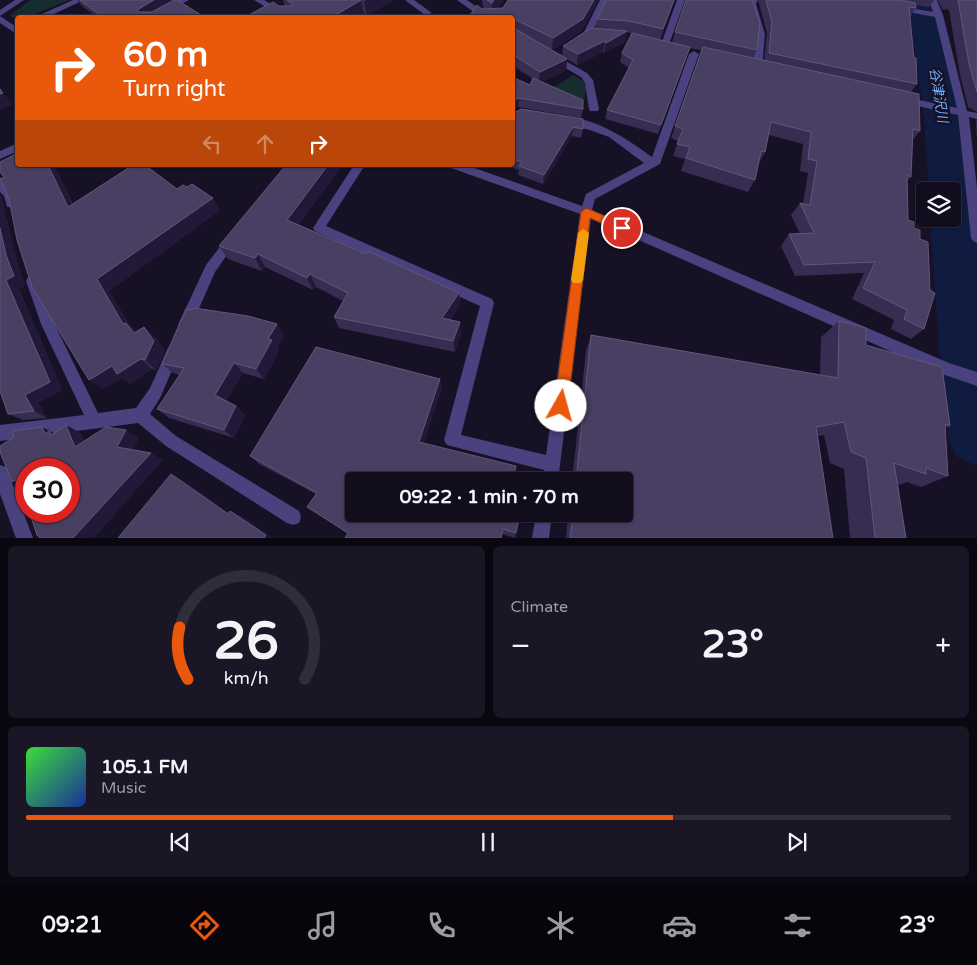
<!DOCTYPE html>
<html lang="en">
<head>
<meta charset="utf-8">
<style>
	:root { --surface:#110d1c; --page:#1a1625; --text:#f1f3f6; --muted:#9c9ca3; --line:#302d3b; --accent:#ea580c }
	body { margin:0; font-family:"Varela Round","Noto Sans JP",sans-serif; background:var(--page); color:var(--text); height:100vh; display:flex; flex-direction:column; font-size:19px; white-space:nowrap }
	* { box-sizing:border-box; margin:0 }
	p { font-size:16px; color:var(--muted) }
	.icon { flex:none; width:28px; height:28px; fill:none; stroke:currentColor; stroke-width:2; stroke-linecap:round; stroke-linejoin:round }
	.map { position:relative; height:538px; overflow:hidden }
	.drawer { display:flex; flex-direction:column; gap:8px; padding:8px; background:#09070f; flex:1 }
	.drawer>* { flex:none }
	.hud { position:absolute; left:15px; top:15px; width:500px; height:152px; border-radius:5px; box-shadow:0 1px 4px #0004,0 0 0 1px var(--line); background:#ea580c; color:#fff; overflow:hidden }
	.buttons { position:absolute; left:916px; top:182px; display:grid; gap:10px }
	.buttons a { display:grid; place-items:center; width:45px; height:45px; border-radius:5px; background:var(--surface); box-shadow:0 1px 4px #0004,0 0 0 1px var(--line); font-size:25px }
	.speed { position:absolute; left:15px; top:458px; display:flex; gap:10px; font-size:25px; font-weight:700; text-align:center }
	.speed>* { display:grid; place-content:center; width:65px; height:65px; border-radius:50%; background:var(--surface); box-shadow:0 1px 4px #0004,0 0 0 1px var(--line); line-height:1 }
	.speed .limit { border:8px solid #d22; background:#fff; color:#111 }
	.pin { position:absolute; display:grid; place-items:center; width:42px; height:42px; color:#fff; margin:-21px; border:2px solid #fff; border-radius:50%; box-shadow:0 1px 5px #0007 }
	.me { position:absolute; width:55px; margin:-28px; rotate:7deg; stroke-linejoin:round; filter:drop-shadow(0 0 4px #0008) }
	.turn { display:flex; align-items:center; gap:18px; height:105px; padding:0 25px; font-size:22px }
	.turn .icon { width:65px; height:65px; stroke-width:2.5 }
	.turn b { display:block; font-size:35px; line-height:42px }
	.lanes { display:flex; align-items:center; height:48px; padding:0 25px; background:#0003; justify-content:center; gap:25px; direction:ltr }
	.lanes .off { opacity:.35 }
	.big { font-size:38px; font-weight:800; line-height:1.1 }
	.drawer .tile { flex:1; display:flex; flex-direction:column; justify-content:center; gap:8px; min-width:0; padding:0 18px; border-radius:8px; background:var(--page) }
	.drawer .dial { align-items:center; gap:0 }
	.dial svg { height:130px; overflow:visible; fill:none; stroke:var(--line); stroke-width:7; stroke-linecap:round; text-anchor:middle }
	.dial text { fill:var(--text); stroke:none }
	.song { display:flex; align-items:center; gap:15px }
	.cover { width:60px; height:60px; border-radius:8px; background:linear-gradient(135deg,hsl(120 70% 55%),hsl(230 70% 35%)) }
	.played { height:5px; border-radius:2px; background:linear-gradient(90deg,var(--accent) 70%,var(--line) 70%) }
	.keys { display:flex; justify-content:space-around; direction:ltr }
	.heat { display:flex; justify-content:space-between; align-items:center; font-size:28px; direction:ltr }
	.drawer .tiles { flex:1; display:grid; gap:8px; grid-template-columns:1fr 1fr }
	.tile:last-child { grid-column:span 2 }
	.trip { position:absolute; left:345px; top:472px; width:288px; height:50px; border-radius:5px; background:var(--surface); box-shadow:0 1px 4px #0004,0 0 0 1px var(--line); font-weight:800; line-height:50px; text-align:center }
	.tabs { display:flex; height:80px; justify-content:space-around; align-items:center; background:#07050b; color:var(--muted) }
	.tabs .icon { width:35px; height:35px }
	.tabs .on { color:var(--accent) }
	.tabs b { font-size:22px; color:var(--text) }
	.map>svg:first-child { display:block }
	.green { fill:#152d2e }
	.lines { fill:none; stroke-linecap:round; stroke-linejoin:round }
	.river { fill:#0f1c40; fill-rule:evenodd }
	.minor { fill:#4a417f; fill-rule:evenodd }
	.wall { fill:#372c51 }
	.shaded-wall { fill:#221938 }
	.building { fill:#493f63; stroke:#61577b }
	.route { fill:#ea580c; stroke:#983908 }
	.slow { fill:#f59e0b }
	.labels { text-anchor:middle; stroke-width:5; stroke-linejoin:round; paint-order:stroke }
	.far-water-label { font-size:14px; font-style:italic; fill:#71a9f1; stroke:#171125 }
</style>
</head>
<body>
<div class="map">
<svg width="977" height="538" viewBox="0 0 977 538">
	<rect width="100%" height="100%" fill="#171125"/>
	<g class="green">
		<polygon points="31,0 69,0 27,17 18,18 17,20 9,16"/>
		<polygon points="573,75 583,81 587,87 583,105 551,89"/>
	</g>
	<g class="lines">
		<polygon class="river" points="908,0 938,0 962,117 971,191 965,201 974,214 977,236 977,466 957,457 948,437 943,401 930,219 952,219 952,191 929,191 924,117"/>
		<g class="minor">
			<polygon points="15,0 24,0 0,16 18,28 18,35 0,23 0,10"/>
			<polygon points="73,0 84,0 45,18 33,18"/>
			<polygon points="178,0 189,0 155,18 143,18"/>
			<polygon points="254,0 264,0 295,18 284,18"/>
			<polygon points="405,0 414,0 432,13 425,15"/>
			<polygon points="457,0 467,0 493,18 482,18"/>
			<polygon points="600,0 608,0 591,34 584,36 583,34"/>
			<polygon points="677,0 685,0 668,47 664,50 661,49 660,47"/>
			<polygon points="750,0 758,0 756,4 765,34 762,68 757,71 752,68 757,34 748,4"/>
			<polygon points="929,0 937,0 943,15 967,111 977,113 977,119 969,117 977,188 977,243 973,241 971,238 958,115 904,103 899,100 904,97 957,108 935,17 898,10 894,8 898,6 933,12"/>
			<path d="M694 51 699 54 660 164 595 199 592 210 949 363 977 372V386L942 374 591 219 558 481H542L544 470 447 445 444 440 480 306 315 231 313 228 315 225 354 165H365L326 226 492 299 494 303 461 435 546 455 580 214 451 168 450 165H466L582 206 586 194 644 163 609 137 590 130 562 123V119C588 112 632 142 652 157L689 54Z"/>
			<polygon points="553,54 587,73 593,80 599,109 598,111 590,111 589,109 585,83 581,77 550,59 550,55"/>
			<polygon points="18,143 18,151 0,159 0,151"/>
			<path d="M0 181C10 184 15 194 17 204L15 207H7L4 196 0 192Z"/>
			<polygon points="233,233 237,235 239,238 215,272 190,329 185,331 180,329 178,325 206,265 229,235"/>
			<polygon points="32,276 36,277 38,281 54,323 98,413 136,408 150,388 168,348 173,346 178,348 180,352 160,398 150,414 176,436 299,511 301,517 299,523 293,525 287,523 166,446 138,423 0,441 0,425 84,415 41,324 26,281 28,277"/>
			<polygon points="0,465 6,467 33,538 16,538 0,494"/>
			<polygon points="536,514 552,514 549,538 532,538"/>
		</g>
	</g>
	<g class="wall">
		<polygon points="78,0 172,0 152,12 206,18 98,18 81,5"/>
		<polygon points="283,0 393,0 367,16 364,14 358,18 245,18 245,17 279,6 285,6"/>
		<polygon points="482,0 504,0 497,8 582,31 552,50 562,55 563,46 595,29 597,19 606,0 675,0 660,40 672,43 675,32 757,50 753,58 764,60 767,33 758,0 934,0 929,7 915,5 916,8 910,17 917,84 911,92 920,131 913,140 911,177 907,181 908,220 914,228 920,239 924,329 911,339 891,329 894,320 852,299 864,273 795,276 781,246 789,234 800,234 791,215 800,203 803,204 808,173 800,171 803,144 769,135 765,152 758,165 755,180 748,192 681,171 685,159 673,156 678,141 671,138 701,50 689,48 658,134 605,119 607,110 629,68 620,62 622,53 632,34 627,32 625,42 604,53 603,52 577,65 567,59 566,70 542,82 583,109 581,118 518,107 512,111 512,77 530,85 533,79 512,65 512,18 482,9 483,8"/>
		<polygon points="938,0 977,0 977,112 968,107 960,75 949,10 942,9"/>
		<polygon points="521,109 583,129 581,138 572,136 543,184 518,175 519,170 504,165 512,165 512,114"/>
		<polygon points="977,119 977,143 976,121"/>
		<polygon points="18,165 54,165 73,204 177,189 220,210 109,291 130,326 136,332 155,337 165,351 156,370 152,369 130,384 122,378 103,389 4,177"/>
		<polygon points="0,195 1,196 18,265 25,285 19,289 62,390 38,403 47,418 23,420 8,414 0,391"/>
		<polygon points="299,225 459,293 460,305 450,320 461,333 455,352 339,328 334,317 343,301 316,287 313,290 265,267 262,271 228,259 219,246"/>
		<polygon points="839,321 866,345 950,426 945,428 948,476 921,487 907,482 900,485 898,484 906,538 850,538 844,469 830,463 824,435 818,436 833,538 566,538 568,514 624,514 624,481 572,481 586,351 591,335 820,375 821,337"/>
		<polygon points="277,324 284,335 277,348 279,351 264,379 243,373 226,401 236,406 245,415 234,438 169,418 157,409 180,375 173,373 162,364"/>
		<polygon points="440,379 442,389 354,481 520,514 515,538 502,534 348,534 315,512 307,507 316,494 259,464 250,456"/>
	</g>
	<g class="shaded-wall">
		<polygon points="154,0 172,0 141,18 137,10"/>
		<polygon points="361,0 364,14 358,18 331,18"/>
		<polygon points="367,0 393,0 367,16 364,2"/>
		<polygon points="494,0 504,0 492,14 492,3"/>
		<polygon points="594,0 599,0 582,31 552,50 553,38"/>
		<polygon points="674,0 675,0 660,41 663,29"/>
		<polygon points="627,31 625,42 604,53 606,43"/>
		<polygon points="605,41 603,52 577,65 578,54"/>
		<polygon points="567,59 566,70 539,83 540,72"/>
		<polygon points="3,93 13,104 0,111 0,94"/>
		<polygon points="519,98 518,107 512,111 512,102"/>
		<polygon points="573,127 572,136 543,184 544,175"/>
		<polygon points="48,165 54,165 80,220 68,207"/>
		<polygon points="328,165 343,165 293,233 287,220"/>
		<polygon points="0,195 1,196 18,265 25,285 19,289 62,390 38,403 47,418 34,411 25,395 6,280 6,255 0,228"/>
		<polygon points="213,198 220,210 109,291 130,326 138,333 135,335 123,324 97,279"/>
		<polygon points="258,254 265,267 262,271 255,258"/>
		<polygon points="310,274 316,287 313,290 307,278"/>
		<polygon points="459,293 460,305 443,329 442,318"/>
		<polygon points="460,322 461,333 455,352 453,341"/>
		<polygon points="277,324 284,335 277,348 279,351 264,379 256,369 268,339"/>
		<polygon points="144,327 155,337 165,351 156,370 145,360"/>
		<polygon points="141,359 152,369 130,384 122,378 103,389 89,380 112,366"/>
		<polygon points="234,363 243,373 224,404 215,395"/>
		<polygon points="440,379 442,389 422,450 419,442"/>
		<polygon points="236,406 245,415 234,438 224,430"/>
		<polygon points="66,425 81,433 90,454 75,447"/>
		<polygon points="42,427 58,435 45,434"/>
		<polygon points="126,430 139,438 131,454 117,447"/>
		<polygon points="151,453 163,460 94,538 73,538"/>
		<polygon points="171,474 186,482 241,521 228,514"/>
		<polygon points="19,478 26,487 12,482"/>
		<polygon points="230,511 243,517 273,538 264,538"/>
	</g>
	<g class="building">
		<polygon points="80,0 154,0 137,10 139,12 152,12 174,0 177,0 206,18 104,18"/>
		<polygon points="287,0 361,0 331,18 246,18 245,17 273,2 279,6 291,6 293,4"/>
		<polygon points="487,0 494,0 492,3"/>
		<polygon points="508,0 594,0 583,19 553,38 512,18 468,18 477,5 482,9 503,8"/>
		<polygon points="606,0 674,0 663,29 629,21 597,19"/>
		<polygon points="686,0 752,0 760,23 757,50 675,32"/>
		<polygon points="766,0 900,0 915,3 916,8 909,7 914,58 916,58 917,84 769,53 772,22"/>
		<polygon points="958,0 977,0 977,92 969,64"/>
		<polygon points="512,27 567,59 540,72 512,54"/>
		<polygon points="591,28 627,31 606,43 605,41 578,54 563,46"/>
		<polygon points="632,33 690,47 661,125 607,110 633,60 622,53"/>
		<polygon points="703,47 919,94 920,131 913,129 911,177 907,175 908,220 914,222 914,228 920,230 920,239 928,242 930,290 935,293 924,329 904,319 907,310 863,288 875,262 804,265 789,234 814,233 800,203 810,205 817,161 808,159 811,132 771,122 765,152 761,151 755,180 686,158 690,147 677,144 683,129 675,126"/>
		<polygon points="512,77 530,85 533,78 583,100 583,109 519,98 512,102"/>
		<polygon points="0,89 3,93 0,94"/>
		<polygon points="521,109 583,119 583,129 573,127 544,175 519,166 522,162 512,159 512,114"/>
		<polygon points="18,153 18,165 48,165 68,207 133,165 145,165 177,189 183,185 187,187 192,184 213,198 97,279 123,324 126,323 134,333 144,327 154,341 145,360 141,359 117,374 112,366 89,380 32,287 17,240 9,199 0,179 4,177 0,172 0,162"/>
		<polygon points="286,165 328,165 287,220 366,254 368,251 459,293 442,318 460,322 453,341 334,317 348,293 310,274 307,278 258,254 255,258 219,246"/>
		<polygon points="0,228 6,255 14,276 6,280 50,382 25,395 34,411 8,414 0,391"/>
		<polygon points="194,308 248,316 277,324 268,339 272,340 256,369 234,363 215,395 236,406 224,430 157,409 184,368 162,364 186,309 192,310"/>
		<polygon points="839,321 866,328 866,345 942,367 950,426 945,424 948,476 926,468 926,474 894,463 906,538 875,538 866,458 851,452 844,422 816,427 833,538 570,538 573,514 624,514 624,481 576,481 591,335 838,378"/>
		<polygon points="316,347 440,379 419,442 516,466 513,481 354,481 354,514 520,514 516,533 503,529 501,538 345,538 348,533 307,507 317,493 250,456"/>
		<polygon points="66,425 75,447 106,427 126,430 117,447 151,453 73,538 40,538 37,535 29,511 69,511 69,469 26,469 26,502 19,478 12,482 0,452 0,446 14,437 12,431 42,427 45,434 49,431 51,435"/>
		<polygon points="171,474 228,514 230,511 266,535 264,538 118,538"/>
	</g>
	<polygon class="route" points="586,208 626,225 628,228 622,232 590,218 568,406 566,411 561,413 556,411 554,406 581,212"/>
	<polygon class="slow" points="583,229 589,233 583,280 581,283 573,283 571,280 578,233"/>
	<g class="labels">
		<g class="far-water-label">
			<text transform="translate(939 95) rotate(81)" y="5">谷津沢川</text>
		</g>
	</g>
</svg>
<div class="buttons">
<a><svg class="icon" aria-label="layers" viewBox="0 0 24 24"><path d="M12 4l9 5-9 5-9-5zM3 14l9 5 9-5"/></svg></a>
</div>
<div class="speed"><div class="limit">30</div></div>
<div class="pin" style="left:622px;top:228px;background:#d93025"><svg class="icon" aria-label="arrive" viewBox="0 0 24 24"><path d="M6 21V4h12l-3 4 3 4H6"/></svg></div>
<svg class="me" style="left:561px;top:406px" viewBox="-20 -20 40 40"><circle r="19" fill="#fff"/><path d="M0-13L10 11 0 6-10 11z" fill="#ea580c"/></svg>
<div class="trip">09:22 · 1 min · 70 m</div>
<div class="hud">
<div class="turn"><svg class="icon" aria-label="right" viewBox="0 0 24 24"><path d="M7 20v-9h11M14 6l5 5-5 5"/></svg><div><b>60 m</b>Turn right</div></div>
<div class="lanes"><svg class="icon off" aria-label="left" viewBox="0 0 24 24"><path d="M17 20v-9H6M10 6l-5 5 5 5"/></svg><svg class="icon off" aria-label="ahead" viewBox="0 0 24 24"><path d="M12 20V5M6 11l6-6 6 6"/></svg><svg class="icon" aria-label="right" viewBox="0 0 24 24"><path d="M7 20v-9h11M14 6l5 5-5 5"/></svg></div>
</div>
</div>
<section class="drawer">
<div class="tiles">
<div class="tile dial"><svg viewBox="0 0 100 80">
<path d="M14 69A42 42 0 1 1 86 69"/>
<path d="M14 69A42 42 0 0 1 9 37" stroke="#ea580c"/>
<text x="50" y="56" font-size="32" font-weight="700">26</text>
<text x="50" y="72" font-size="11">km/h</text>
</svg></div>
<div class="tile"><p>Climate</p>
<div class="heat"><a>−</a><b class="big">23°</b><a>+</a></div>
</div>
<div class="tile">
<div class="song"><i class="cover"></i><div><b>105.1 FM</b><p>Music</p></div></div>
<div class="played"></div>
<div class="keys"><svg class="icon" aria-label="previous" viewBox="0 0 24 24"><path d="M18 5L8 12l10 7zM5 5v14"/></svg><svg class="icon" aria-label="pause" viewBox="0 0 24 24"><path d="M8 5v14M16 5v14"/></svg><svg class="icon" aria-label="next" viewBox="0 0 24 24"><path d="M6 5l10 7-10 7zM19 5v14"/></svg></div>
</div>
</div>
</section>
<nav class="tabs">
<b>09:21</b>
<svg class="icon on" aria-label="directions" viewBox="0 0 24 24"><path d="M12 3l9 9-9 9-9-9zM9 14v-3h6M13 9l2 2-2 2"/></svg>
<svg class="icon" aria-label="music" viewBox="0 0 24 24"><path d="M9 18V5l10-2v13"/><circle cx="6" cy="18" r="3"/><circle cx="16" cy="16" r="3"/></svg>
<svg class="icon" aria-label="phone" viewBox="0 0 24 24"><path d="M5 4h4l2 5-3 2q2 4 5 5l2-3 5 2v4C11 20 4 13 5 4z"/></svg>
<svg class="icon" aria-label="climate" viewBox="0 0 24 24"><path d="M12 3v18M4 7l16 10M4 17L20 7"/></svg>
<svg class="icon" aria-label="car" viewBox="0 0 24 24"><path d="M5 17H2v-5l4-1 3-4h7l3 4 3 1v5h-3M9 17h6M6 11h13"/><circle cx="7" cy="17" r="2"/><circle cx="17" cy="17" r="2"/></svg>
<svg class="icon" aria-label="filters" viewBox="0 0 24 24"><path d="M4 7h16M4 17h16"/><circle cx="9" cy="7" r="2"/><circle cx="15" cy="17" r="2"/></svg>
<b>23°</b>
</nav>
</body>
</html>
